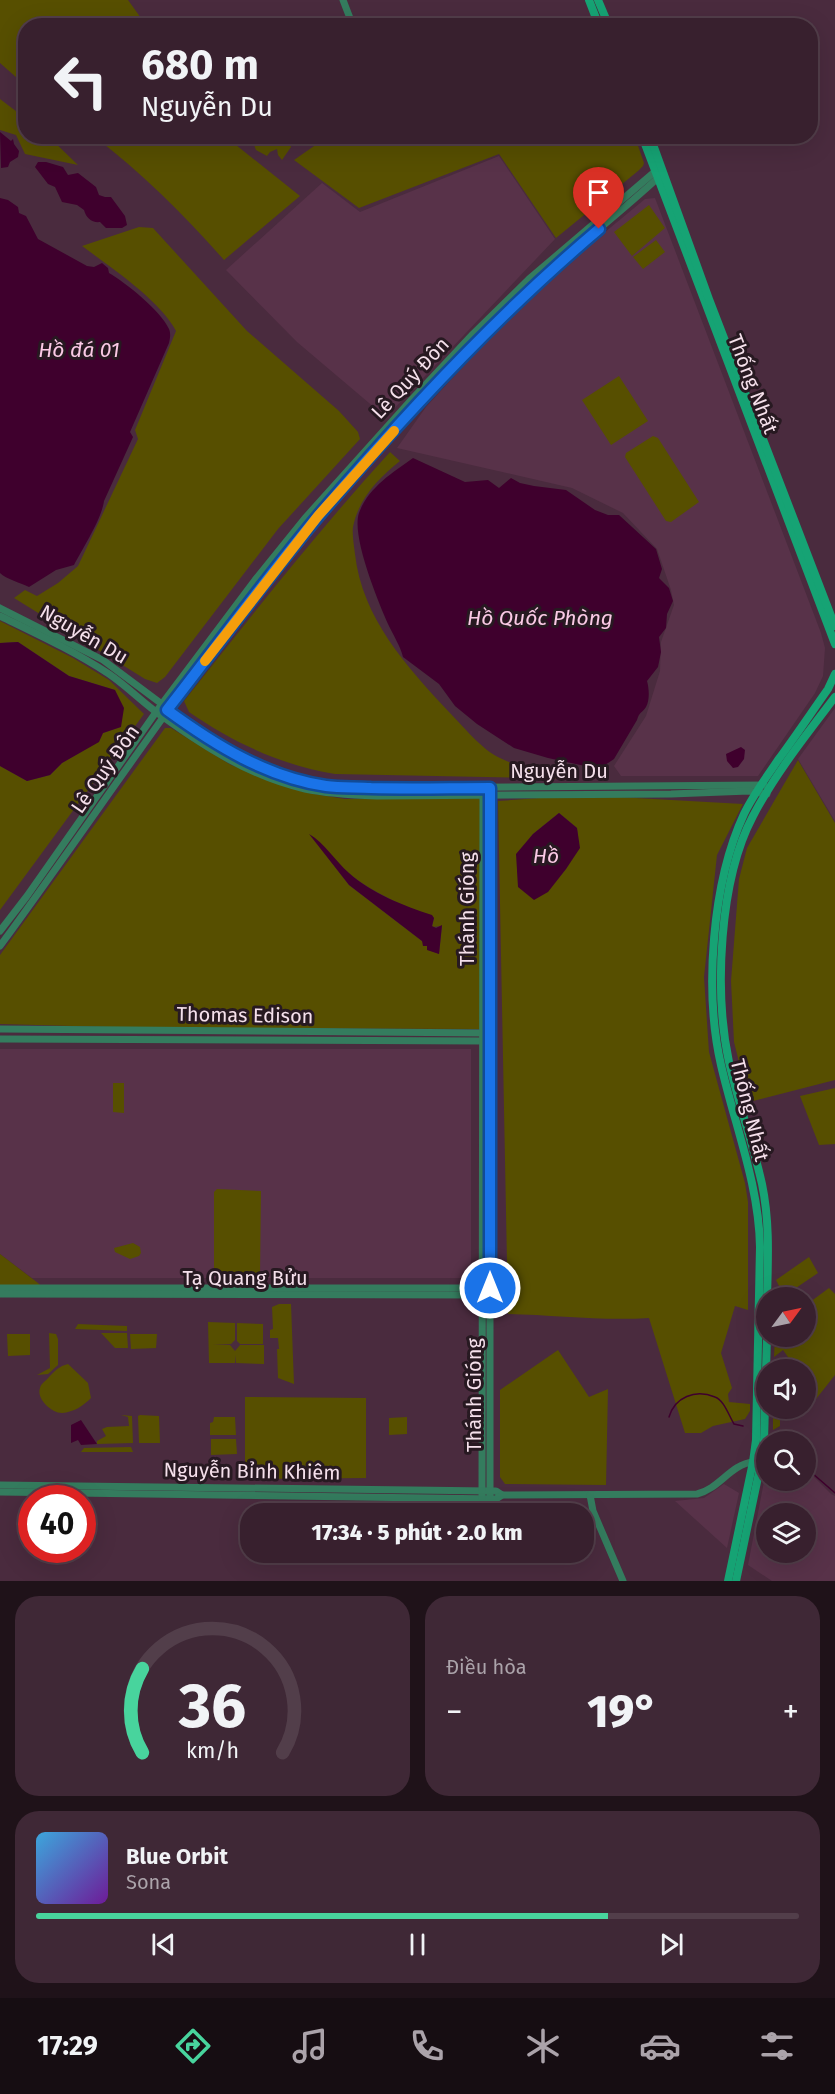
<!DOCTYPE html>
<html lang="vi">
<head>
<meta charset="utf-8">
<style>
	:root { --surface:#38202e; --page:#3f2836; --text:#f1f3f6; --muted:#aba3aa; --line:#523e4a; --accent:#48d49d }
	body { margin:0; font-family:"Fira Sans",sans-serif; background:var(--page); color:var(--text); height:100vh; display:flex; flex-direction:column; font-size:22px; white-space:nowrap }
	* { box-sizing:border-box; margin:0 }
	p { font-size:20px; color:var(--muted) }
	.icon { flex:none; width:33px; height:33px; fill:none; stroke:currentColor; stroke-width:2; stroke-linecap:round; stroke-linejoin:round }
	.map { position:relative; height:1581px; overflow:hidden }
	.drawer { display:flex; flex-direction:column; gap:15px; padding:15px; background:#1f1219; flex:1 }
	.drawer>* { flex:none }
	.guide { position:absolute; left:18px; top:18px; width:800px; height:126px; border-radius:24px; box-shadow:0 6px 24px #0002,0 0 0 2px var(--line); background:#38202e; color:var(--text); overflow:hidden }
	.needle { width:39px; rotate:57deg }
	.tools { position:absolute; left:756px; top:1287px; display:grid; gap:12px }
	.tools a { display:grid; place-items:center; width:60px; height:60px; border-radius:50%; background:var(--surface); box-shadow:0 6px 24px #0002,0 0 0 2px var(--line); font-size:30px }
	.speed { position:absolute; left:18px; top:1485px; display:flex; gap:12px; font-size:30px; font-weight:700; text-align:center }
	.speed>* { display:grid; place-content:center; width:78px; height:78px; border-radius:50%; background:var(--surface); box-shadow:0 6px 24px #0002,0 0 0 2px var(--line); line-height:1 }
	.speed .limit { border:9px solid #d22; background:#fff; color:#111 }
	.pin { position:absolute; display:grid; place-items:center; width:51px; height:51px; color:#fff; margin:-62px -26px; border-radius:50% 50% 50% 0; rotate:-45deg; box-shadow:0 0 6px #0007 }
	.pin .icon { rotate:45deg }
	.me { position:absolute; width:66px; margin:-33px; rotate:0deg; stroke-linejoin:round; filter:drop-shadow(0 0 4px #0008) }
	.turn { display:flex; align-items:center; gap:21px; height:126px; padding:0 24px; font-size:27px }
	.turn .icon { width:78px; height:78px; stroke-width:2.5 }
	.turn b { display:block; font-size:42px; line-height:51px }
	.big { font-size:45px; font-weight:800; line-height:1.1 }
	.drawer .card { flex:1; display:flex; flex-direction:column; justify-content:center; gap:9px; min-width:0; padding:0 21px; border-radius:24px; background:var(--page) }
	.drawer .dial { align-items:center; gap:0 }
	.dial svg { height:156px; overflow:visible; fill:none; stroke:var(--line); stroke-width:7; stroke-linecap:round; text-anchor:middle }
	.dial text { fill:var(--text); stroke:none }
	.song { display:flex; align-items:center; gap:18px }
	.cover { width:72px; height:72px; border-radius:9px; background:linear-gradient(135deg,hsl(200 70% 55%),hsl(280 70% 35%)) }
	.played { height:6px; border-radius:3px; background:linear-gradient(90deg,var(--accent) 75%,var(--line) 75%) }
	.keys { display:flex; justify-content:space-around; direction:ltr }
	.heat { display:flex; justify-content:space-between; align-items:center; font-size:33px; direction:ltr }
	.drawer .tiles { flex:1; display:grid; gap:15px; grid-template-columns:1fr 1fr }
	.card:last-child { grid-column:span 2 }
	.trip { position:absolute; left:240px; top:1503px; width:354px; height:60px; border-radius:24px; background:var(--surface); box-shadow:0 6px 24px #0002,0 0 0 2px var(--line); font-weight:800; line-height:60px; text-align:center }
	.dock { display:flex; height:96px; justify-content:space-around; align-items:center; background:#160d12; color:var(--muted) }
	.dock .icon { width:42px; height:42px }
	.dock .selected { color:var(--accent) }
	.dock b { font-size:27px; color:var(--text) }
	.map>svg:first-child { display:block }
	.built { fill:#583249; fill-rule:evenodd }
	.green { fill:#574f00; fill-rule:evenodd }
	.water { fill:#3f002d }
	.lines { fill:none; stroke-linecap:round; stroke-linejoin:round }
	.stream { stroke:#3f002d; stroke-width:1.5 }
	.tertiary { stroke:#347c5e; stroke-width:7 }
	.secondary { stroke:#16a374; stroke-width:8 }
	.route-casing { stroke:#114b97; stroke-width:15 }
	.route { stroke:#1a73e8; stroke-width:10 }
	.slow { stroke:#f59e0b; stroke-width:10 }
	.labels { text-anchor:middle; stroke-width:6; stroke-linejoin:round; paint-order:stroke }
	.street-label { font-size:20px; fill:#f5e0eb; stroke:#271921 }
	.water-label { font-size:21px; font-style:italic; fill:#fac9e5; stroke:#271921 }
</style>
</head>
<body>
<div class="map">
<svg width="835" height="1581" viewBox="0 0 835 1581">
	<rect width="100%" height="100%" fill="#4a2b3e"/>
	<g class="built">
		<polygon points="499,156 555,239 389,414 382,414 297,342 226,270 322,183 360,212"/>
		<polygon points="655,198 821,633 825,648 823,676 815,693 758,776 621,776 614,766 646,716 660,671 661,642 674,605 671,590 657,549 623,513 572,488 397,448 426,407 488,339 570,261 645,199"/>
		<polygon points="835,708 835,821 798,759"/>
		<polygon points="0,1049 471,1049 471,1278 32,1278 0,1254"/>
		<path d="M766 1471V1480H806V1476H813L831 1494 835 1496V1581H772L748 1565ZM766 1514H806V1552H766Z"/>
		<polygon points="724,1484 739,1493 727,1548 675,1501 704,1498"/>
	</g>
	<g class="green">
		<polygon points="0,0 128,0 146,25 26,26 25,85 0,63"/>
		<polygon points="0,99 25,118 26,136 49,137 78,165 25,154 16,135 0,130"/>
		<path d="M436 136 635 137 644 163 643 166 638 171 556 238 499 154 359 208 294 160 327 137H392C401 152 422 141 436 136Z"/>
		<path d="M95 137H226L300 196 224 260C185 216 142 173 95 137Z"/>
		<polygon points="243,137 291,137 289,140 291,147 282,160 278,155 277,149 270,152 267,156 256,150 254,145 250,146"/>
		<polygon points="649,205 665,228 632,256 614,232"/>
		<path d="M139 227 153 228 247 331 339 411 358 432 360 439 278 529 165 677 157 683 145 679 14 598 25 590 37 596 58 583 78 566 138 439 135 430 176 331C160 300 110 267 82 246Z"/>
		<polygon points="656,240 665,252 643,269 633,257"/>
		<polygon points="619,376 648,421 611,445 582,400"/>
		<polygon points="653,436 658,438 699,502 671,522 666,521 625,457 626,453"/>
		<path d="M390 452 400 461C378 479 359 498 353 527 352 535 354 545 355 554 362 618 407 667 449 712 463 726 482 750 500 758 524 770 553 773 579 779L335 774C281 765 234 743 189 712L184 701C251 616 317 532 390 452Z"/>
		<polygon points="0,621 73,658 109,680 144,714 0,910 0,766 27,781 50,775 62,763 98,742 103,733 120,727 115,690 69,676 18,642 0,643"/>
		<path d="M165 728H171L231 765 308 793 345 799 482 798 480 1029 146 1028 0 1024V955ZM311 835C324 848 336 863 351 875 374 894 406 906 434 918L432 927 442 926 439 954 432 951 422 941 349 885Z"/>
		<polygon points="798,760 835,823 835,1080 753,1101 748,1098 734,1042 731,981 739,879 747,848"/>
		<path d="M582 795 743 804 717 855 704 977 709 1052 745 1183 748 1202V1310L735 1306 721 1353 732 1388 728 1394 729 1402 750 1404V1411L745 1419 713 1426 701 1433H685L649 1318C602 1321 555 1315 508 1314L498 801ZM559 813 577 828 579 848 566 869 547 892 517 854 533 834Z"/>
		<polygon points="113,1083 124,1083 124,1113 113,1112"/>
		<polygon points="835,1088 835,1144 819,1145 800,1096"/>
		<polygon points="217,1189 261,1191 260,1275 214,1274 214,1192"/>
		<polygon points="133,1243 140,1247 141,1253 139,1256 130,1259 115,1252 114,1248"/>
		<polygon points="0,1254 38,1283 44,1289 0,1288"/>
		<polygon points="809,1257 818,1273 784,1296 776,1280"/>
		<polygon points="829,1288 835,1294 835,1375 816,1399 806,1407 806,1370 774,1369 774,1364 788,1357 783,1350 774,1357 775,1337 806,1336 806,1305"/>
		<polygon points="279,1304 291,1304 294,1384 278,1378 277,1349 279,1349 278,1338 270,1338 270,1330 273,1329 272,1307"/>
		<polygon points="208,1322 235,1323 235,1340 231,1344 213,1345 230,1345 235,1351 240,1345 264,1345 264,1364 236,1363 236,1355 235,1363 209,1363"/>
		<polygon points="237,1323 263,1324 263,1344 240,1344 237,1341"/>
		<polygon points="78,1324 127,1326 127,1331 75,1329"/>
		<polygon points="49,1333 56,1334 58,1339 58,1365 48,1374 37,1375 50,1368"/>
		<polygon points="101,1333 127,1333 128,1348 115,1348"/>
		<polygon points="7,1334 30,1334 30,1355 8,1356"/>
		<polygon points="130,1334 157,1334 156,1348 131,1349"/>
		<polygon points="558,1350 589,1397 608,1389 606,1485 505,1484 500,1477 500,1390"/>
		<path d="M68 1364 88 1383 91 1398C83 1406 74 1412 62 1413 52 1413 36 1399 40 1388 41 1383 46 1381 49 1377 55 1371 59 1366 68 1364Z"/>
		<polygon points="245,1397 366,1398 366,1478 245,1479"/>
		<polygon points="773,1409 773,1408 804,1409 791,1417 780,1419 780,1426 773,1430"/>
		<polygon points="121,1415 132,1416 133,1443 97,1444 97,1441 106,1436 102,1429 107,1427 129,1426 128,1417"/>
		<polygon points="140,1415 159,1416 160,1443 139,1443 138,1416"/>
		<polygon points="214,1417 235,1417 236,1435 210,1435 210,1423 213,1422"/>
		<polygon points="407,1417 407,1434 389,1435 389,1418"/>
		<polygon points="211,1439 236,1439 237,1454 211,1455"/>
		<polygon points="131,1447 133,1452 81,1452 84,1448"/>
	</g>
	<g class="water">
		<polygon points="0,132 11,141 13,139 14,144 19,151 18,157 10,162 8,167 1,168"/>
		<path d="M38 162H46L63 167 68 175 78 173 96 187 99 195 105 197H111L125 216 127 225 122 228H106L100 222C92 223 86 218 84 210L77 205 62 202 55 187 48 184 35 167Z"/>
		<path d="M0 198 8 200 18 207 19 213 26 216 38 239 87 266 94 267 102 263 108 268 109 273C126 283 161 311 169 329 171 334 170 338 169 343L130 432 133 437 104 501C102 518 83 548 74 565L56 570 29 587C21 583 6 579 0 573Z"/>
		<path d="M413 458 465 482 488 480 499 488 511 478 520 483 534 486 566 490 595 510 608 515H619L656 549 662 569 659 578 669 588 673 601 667 614 666 628 659 637 661 652 658 667 647 681C649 688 650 700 646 707 642 713 639 712 637 720L614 759 599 769 548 758 514 748 477 724 455 706 439 684 403 657C400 645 393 635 388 624 378 601 351 536 359 513 368 488 392 473 413 458Z"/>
		<polygon points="18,642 69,676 115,690 124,708 121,727 103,733 99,742 62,763 50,775 27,781 0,766 0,643"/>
		<polygon points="741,747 745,750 744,759 738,767 733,768 727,761 726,754"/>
		<polygon points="559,813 577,828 580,848 566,869 548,892 534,900 518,887 516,854 533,834"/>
		<path d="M309 834C325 843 335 861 349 873 371 893 404 906 432 915L434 918 432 926 436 928 442 925 439 954 427 950V946H423L422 941 349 885Z"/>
		<polygon points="81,1420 97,1444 81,1445 78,1440 71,1443 71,1425"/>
	</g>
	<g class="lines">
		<g class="stream">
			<path d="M669 1417C675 1397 695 1389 715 1397 724 1400 729 1416 734 1424L743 1426"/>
			<polyline points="806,1473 812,1473 835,1493"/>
		</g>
		<g class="tertiary">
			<polyline points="343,0 353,26"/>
			<polyline points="0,608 103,660 210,740 249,762 278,774 316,784 333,787 383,788 764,785"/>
			<path d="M0 616C37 634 74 651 109 674 128 687 144 704 163 717 206 748 252 777 305 789 329 794 353 795 377 796L671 794 749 791 767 794"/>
			<polyline points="490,793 490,1499"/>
			<polyline points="0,931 27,896 161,705 255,580 306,517 412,399 473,334 529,279 658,169"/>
			<path d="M0 946C106 802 203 651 319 515 388 435 459 355 536 283 576 247 620 213 660 176"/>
			<polyline points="0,1029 486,1033"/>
			<polyline points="0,1039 486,1041"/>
			<polyline points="0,1288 486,1288"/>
			<polyline points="0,1294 486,1295"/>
			<polyline points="0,1485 490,1491 496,1491 502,1495"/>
			<path d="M0 1492 496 1499 502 1495 697 1494C719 1489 731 1464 753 1462"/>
			<polyline points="590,1495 593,1511 623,1581"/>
			<polyline points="482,1498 483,793"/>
		</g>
		<g class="secondary">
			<polyline points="589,0 599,26"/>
			<polyline points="598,0 609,26"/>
			<polyline points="642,136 835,644"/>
			<polyline points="650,136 709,299 835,626"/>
			<path d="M767 1298C768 1260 770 1222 762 1184 753 1143 738 1103 729 1062 714 992 719 880 753 816 775 774 806 735 835 697"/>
			<path d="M728 1581 753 1462 756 1440 760 1247C759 1185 735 1126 721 1065 704 991 712 883 744 814 753 795 766 778 778 760 795 737 811 713 828 689L835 674"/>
			<polyline points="736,1581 761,1463 764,1441 767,1336"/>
		</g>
	</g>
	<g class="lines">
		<defs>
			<path id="route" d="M490 1288V788C450 788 411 789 371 788 356 787 341 788 326 786 266 777 215 745 167 710 218 645 266 578 319 515 405 414 497 315 599 229"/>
		</defs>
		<use href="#route" class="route-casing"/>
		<use href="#route" class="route"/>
		<polyline class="slow" points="205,661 318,516 394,431"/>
	</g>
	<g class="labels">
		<g class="street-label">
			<text transform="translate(410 378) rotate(-47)" y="7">Lê Quý Đôn</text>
			<text transform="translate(753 384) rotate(69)" y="7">Thống Nhất</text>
			<text transform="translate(84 634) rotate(30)" y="7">Nguyễn Du</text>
			<text transform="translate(105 769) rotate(-55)" y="7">Lê Quý Đôn</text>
			<text x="559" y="778">Nguyễn Du</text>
			<text transform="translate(467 909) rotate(-90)" y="7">Thánh Gióng</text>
			<text transform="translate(245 1015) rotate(1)" y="7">Thomas Edison</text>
			<text transform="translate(750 1110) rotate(76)" y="7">Thống Nhất</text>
			<text x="245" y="1285">Tạ Quang Bửu</text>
			<text transform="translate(474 1395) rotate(-90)" y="7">Thánh Gióng</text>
			<text transform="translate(252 1471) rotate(1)" y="7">Nguyễn Bỉnh Khiêm</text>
		</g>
		<g class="water-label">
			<text x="79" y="357">Hồ đá 01</text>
			<text x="540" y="625">Hồ Quốc Phòng</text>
			<text x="546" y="863">Hồ</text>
		</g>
	</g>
</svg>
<div class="tools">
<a><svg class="needle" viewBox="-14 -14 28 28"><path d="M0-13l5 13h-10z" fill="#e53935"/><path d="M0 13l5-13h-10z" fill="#aba3aa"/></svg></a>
<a><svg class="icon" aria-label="sound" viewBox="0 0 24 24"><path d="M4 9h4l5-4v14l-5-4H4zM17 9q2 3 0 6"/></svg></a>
<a><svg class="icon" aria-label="search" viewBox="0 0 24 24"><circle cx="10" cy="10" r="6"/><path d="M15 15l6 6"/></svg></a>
<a><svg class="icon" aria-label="layers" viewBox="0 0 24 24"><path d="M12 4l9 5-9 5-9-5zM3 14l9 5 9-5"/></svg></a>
</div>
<div class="speed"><div class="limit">40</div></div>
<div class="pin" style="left:599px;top:229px;background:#d93025"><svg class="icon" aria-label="arrive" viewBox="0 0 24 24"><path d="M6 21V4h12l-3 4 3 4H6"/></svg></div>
<svg class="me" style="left:490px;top:1288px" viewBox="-20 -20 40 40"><circle r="17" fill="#1a73e8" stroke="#fff" stroke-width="3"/><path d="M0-11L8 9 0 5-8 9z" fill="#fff"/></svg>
<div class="trip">17:34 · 5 phút · 2.0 km</div>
<div class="guide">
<div class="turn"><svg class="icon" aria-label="left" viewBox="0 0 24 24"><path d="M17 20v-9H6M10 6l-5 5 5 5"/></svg><div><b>680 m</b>Nguyễn Du</div></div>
</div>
</div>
<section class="drawer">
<div class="tiles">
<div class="card dial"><svg viewBox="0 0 100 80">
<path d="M14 69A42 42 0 1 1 86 69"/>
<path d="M14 69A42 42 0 0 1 14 26" stroke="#48d49d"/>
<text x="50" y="56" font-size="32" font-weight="700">36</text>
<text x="50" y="72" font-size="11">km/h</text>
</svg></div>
<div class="card"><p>Điều hòa</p>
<div class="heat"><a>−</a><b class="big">19°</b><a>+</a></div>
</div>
<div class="card">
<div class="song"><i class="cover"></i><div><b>Blue Orbit</b><p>Sona</p></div></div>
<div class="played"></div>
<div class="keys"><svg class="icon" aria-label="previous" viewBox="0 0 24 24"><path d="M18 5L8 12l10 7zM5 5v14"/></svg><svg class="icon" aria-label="pause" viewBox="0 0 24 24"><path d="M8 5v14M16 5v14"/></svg><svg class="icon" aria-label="next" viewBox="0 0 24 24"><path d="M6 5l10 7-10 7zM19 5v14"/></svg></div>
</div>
</div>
</section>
<nav class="dock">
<b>17:29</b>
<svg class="icon selected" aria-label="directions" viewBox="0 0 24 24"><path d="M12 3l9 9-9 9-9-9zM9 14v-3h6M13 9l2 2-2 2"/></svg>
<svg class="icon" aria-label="music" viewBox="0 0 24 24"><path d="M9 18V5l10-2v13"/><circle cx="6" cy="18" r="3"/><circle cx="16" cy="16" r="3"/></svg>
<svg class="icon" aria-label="phone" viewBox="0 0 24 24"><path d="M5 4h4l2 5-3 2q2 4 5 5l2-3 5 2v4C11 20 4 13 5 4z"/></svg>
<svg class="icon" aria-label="climate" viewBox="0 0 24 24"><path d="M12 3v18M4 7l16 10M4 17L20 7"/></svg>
<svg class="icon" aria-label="car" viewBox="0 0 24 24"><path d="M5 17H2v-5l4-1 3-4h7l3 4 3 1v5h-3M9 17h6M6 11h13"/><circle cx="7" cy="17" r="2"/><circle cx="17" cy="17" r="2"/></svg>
<svg class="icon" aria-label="filters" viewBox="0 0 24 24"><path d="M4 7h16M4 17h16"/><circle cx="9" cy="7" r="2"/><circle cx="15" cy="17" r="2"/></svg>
</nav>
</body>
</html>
